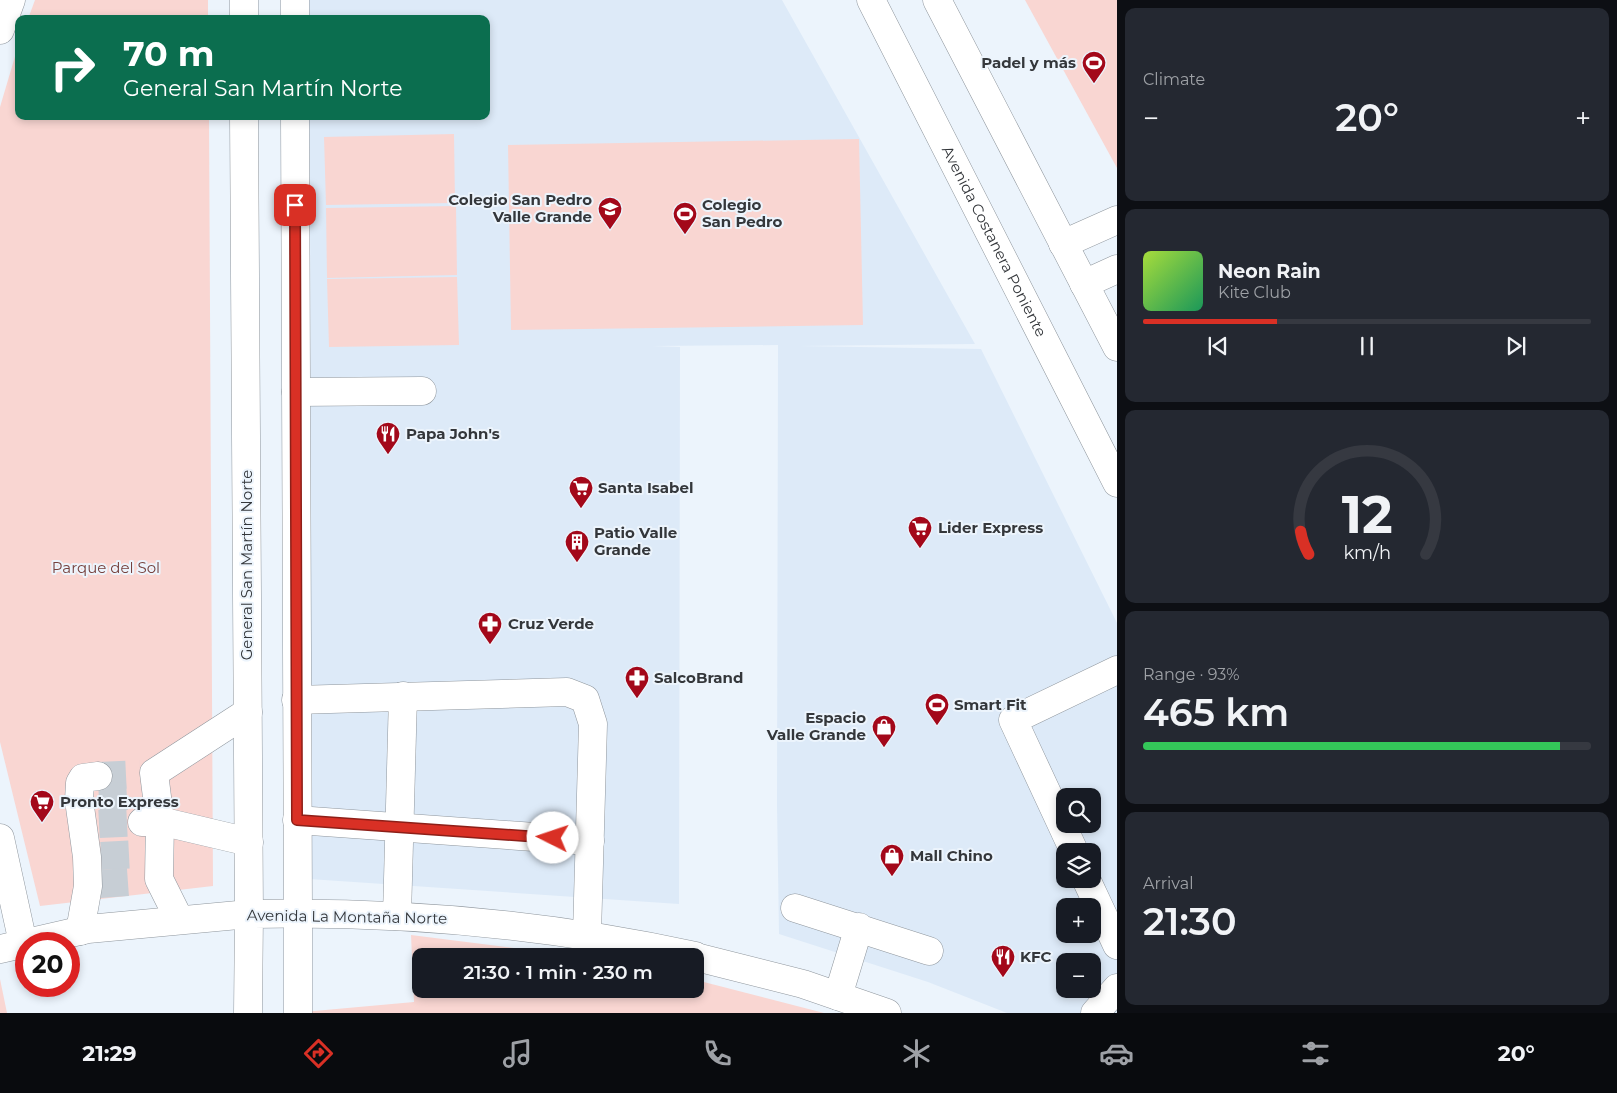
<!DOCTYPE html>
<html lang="en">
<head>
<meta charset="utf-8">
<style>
	:root { --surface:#171b24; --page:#242831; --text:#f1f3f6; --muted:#9ea1a6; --line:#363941; --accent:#d93025 }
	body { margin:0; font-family:Montserrat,sans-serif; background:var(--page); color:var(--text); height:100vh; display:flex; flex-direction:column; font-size:19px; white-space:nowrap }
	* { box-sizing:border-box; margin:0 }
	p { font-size:16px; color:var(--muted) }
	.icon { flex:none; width:28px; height:28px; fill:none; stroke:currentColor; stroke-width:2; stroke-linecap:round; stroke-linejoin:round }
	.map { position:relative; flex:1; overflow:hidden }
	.panel { display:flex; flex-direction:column; gap:8px; padding:8px; background:#0d0f14; width:500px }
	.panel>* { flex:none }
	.banner { position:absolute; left:15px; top:15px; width:475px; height:105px; border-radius:10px; box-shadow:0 2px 8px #0003; background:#0b6e4f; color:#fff; overflow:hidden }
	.tools { position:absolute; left:1056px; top:788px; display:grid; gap:10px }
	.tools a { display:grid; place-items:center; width:45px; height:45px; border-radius:10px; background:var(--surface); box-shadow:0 2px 8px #0003; font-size:25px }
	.speed { position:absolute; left:15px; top:932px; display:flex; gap:10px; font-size:25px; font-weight:700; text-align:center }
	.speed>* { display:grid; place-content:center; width:65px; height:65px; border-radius:50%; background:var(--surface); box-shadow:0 2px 8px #0003; line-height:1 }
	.speed .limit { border:8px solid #d22; background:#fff; color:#111 }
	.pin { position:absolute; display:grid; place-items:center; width:42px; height:42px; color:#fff; margin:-21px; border-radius:10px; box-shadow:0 2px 8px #0006 }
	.me { position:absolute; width:55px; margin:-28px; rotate:274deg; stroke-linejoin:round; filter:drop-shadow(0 0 4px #0008) }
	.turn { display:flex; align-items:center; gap:18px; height:105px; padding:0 25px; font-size:22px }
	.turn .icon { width:65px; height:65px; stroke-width:2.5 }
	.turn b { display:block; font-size:35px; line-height:42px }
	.big { font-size:38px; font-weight:600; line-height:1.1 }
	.panel .widget { flex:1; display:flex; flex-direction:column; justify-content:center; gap:8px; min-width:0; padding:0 18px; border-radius:10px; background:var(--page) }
	.panel .dial { align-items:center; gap:0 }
	.dial svg { height:130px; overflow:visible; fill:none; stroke:var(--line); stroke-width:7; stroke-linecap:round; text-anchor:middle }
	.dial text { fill:var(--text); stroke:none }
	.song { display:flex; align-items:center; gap:15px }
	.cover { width:60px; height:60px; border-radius:8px; background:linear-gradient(135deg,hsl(80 70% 55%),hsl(150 70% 35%)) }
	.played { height:5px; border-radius:2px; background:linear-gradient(90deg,var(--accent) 30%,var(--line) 30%) }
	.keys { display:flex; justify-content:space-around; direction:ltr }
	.heat { display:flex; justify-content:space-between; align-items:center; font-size:28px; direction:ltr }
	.charge { height:8px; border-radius:4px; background:linear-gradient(90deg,#34c759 93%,var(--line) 0) }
	.trip { position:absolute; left:412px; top:948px; width:292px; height:50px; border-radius:10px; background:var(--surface); box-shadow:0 2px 8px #0003; font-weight:600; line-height:50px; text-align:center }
	.menu { display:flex; height:80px; justify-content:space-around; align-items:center; background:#090b0e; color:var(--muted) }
	.menu .icon { width:35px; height:35px }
	.menu .on { color:var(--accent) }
	.menu b { font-size:22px; color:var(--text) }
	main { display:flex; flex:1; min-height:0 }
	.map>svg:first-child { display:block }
	.built { fill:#ddeaf8; fill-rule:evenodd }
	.green { fill:#f9d6d2 }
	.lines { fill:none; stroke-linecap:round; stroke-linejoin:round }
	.minor-tunnel { stroke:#c7ced5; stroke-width:28; stroke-dasharray:28 14; stroke-linecap:butt }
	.minor-casing { stroke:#8f969d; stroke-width:29 }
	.major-casing { stroke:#8f969d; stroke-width:29 }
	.minor { stroke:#fff; stroke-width:28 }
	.major { stroke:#fff; stroke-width:28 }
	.route-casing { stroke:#8d1f18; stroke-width:12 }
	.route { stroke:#d93025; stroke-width:9 }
	.labels { text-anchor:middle; stroke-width:4; stroke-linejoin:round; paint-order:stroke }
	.poi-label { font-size:15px; font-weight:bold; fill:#34373b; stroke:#ecf4fc; text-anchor:start }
	.street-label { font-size:15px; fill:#34373b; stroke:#ecf4fc }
	.park-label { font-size:15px; fill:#77413d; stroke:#ecf4fc }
</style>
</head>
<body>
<main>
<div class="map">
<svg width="1117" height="1013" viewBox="0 0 1117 1013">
	<rect width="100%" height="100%" fill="#ecf4fc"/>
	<path class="built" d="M308 0H782L975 344 799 346 981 349 1117 623V1013H1007L928 982 779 934 777 805 778 345 652 346 680 347 679 904 309 879 311 349 309 116H486V19H308ZM1065 796H1092V824H1065ZM1065 851H1092V879H1065ZM1065 906H1092V934H1065ZM1065 961H1092V989H1065Z"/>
	<g class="green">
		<polygon points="35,0 208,0 208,19 28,19"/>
		<polygon points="1025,0 1117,0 1117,168"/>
		<polygon points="19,43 19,116 209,116 213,886 40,906 0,742 0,107"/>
		<polygon points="454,134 455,203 326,205 324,137"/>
		<polygon points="859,139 863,325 511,330 508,145"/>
		<polygon points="456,206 457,275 327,278 326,208"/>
		<polygon points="457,277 459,345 329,347 327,279"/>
		<polygon points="411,935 576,956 421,956 421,989 696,989 696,980 824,1013 292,1013 414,1002"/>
		<polygon points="0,979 7,1013 0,1013"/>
	</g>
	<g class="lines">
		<g class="minor-tunnel">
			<polyline points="98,776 140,774"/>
			<polyline points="99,798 140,795"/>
			<polyline points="99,824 141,822"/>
			<polyline points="101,856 140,854"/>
			<polyline points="100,884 141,881"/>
		</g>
		<defs>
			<g id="minor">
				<polyline points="244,0 244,19"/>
				<polyline points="295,0 295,19"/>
				<path id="s1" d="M871 0 1117 483"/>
				<polyline points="937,0 1117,347"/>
				<polyline points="0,30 11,0"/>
				<polyline points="295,116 298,913"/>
				<polyline points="1063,244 1117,220"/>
				<polyline points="1084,284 1117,269"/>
				<polyline points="296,392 422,391"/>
				<polyline points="296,700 567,692 585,699 593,724 587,934"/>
				<polyline points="248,712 154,773 160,821 249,842"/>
				<polyline points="297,820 590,841"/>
				<polyline points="142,822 160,821 159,879 179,919"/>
				<polyline points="0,838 23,943"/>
				<polyline points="1074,851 1013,720 1117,670"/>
				<polyline points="1086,879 1117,945"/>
				<polyline points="795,908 929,951"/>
				<polyline points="397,916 403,696"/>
				<polyline points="80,931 88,886 87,857 79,800 80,783 83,778 98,776"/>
				<polyline points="0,949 88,929 249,914 244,116"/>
				<polyline points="838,996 859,927"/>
				<polyline points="1095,1013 1117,988"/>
			</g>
			<g id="major">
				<polyline points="298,913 298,1013"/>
				<polyline points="696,957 803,984 887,1013"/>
				<path d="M248 1013 249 914C399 911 548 924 695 956"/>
			</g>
		</defs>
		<use href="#minor" class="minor-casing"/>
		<use href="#major" class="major-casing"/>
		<use href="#minor" class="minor"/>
		<use href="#major" class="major"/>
	</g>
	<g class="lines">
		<defs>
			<polyline id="route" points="295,205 297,820 553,838"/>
		</defs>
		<use href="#route" class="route-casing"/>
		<use href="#route" class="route"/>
	</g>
	<defs>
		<symbol id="stadium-pin" viewBox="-11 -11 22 30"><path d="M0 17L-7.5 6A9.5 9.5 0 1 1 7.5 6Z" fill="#a3081a" stroke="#ecf4fc"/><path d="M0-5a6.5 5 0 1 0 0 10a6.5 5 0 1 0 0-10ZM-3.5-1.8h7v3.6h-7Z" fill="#fff"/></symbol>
		<symbol id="school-pin" viewBox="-11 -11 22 30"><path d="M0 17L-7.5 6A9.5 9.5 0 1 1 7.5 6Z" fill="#a3081a" stroke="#ecf4fc"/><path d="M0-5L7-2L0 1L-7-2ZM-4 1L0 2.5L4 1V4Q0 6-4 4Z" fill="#fff"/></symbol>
		<symbol id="restaurant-pin" viewBox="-11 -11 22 30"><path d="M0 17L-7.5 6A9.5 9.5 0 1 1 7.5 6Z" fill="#a3081a" stroke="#ecf4fc"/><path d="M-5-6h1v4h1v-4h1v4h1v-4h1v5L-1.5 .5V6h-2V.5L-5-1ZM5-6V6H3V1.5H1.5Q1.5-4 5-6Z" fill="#fff"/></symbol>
		<symbol id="supermarket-pin" viewBox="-11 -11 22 30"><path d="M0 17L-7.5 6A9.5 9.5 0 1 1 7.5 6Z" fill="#a3081a" stroke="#ecf4fc"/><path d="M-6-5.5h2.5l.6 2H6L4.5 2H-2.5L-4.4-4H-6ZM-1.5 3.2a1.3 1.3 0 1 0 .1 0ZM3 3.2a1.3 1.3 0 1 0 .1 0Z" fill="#fff"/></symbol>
		<symbol id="building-pin" viewBox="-11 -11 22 30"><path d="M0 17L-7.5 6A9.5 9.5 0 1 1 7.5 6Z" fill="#a3081a" stroke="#ecf4fc"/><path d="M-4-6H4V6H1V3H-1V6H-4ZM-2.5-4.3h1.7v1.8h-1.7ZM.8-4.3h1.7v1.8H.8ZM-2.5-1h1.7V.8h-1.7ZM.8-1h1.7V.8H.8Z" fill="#fff"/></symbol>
		<symbol id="pharmacy-pin" viewBox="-11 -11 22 30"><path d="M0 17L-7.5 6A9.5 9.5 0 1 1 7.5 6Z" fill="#a3081a" stroke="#ecf4fc"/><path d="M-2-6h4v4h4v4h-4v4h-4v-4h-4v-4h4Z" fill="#fff"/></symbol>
		<symbol id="shop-pin" viewBox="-11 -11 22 30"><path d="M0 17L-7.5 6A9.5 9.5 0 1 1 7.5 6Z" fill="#a3081a" stroke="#ecf4fc"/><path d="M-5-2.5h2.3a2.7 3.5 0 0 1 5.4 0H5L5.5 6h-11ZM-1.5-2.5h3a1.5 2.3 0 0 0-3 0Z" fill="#fff"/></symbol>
	</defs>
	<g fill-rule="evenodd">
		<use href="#stadium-pin" x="1080" y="49" width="28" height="38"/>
		<use href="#school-pin" x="596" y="195" width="28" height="38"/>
		<use href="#stadium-pin" x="671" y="200" width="28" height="38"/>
		<use href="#restaurant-pin" x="374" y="420" width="28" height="38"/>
		<use href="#supermarket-pin" x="567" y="474" width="28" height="38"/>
		<use href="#supermarket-pin" x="906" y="514" width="28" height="38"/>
		<use href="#building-pin" x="563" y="528" width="28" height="38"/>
		<use href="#pharmacy-pin" x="476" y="610" width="28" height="38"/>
		<use href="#pharmacy-pin" x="623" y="664" width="28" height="38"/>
		<use href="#stadium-pin" x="923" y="691" width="28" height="38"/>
		<use href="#shop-pin" x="870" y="713" width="28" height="38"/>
		<use href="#supermarket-pin" x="28" y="788" width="28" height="38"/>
		<use href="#shop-pin" x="878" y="842" width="28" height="38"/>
		<use href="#restaurant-pin" x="989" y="943" width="28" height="38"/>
	</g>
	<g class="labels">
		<g class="poi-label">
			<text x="1076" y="68" text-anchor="end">Padel y más</text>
			<text x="592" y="205" text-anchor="end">Colegio San Pedro<tspan x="592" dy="17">Valle Grande</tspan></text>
			<text x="702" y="210">Colegio<tspan x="702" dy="17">San Pedro</tspan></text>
			<text x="406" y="439">Papa John's</text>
			<text x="598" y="493">Santa Isabel</text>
			<text x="938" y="533">Lider Express</text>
			<text x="594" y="538">Patio Valle<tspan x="594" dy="17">Grande</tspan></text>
			<text x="508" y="629">Cruz Verde</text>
			<text x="654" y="683">SalcoBrand</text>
			<text x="954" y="710">Smart Fit</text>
			<text x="866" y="723" text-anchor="end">Espacio<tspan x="866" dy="17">Valle Grande</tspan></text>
			<text x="60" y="807">Pronto Express</text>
			<text x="910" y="861">Mall Chino</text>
			<text x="1020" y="962">KFC</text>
		</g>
		<g class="street-label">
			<text dy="5" stroke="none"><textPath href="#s1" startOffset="271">Avenida Costanera Poniente</textPath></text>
			<text transform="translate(247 565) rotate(-90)" y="5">General San Martín Norte</text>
			<text transform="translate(347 917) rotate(1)" y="5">Avenida La Montaña Norte</text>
		</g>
		<g class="park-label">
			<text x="106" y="573">Parque del Sol</text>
		</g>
	</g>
</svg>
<div class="tools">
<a><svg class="icon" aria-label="search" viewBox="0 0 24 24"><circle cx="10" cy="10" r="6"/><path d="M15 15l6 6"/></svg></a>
<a><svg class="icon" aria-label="layers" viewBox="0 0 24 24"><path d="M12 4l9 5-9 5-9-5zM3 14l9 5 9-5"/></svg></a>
<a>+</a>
<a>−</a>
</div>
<div class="speed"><div class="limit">20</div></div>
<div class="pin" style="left:295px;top:205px;background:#d93025"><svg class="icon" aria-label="arrive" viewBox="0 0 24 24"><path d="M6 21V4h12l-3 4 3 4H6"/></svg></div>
<svg class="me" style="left:553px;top:838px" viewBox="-20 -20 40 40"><circle r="19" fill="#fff"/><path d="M0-13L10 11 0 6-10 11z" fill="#d93025"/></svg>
<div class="trip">21:30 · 1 min · 230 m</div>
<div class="banner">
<div class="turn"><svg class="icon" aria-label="right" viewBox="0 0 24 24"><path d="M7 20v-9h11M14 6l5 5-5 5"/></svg><div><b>70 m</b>General San Martín Norte</div></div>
</div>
</div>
<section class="panel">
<div class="widget"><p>Climate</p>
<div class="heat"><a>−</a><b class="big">20°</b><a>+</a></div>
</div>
<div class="widget">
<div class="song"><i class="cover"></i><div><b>Neon Rain</b><p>Kite Club</p></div></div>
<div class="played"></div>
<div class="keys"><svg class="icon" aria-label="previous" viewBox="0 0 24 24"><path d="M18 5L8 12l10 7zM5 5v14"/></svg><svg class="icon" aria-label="pause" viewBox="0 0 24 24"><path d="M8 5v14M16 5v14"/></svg><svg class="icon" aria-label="next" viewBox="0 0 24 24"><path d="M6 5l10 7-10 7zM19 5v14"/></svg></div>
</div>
<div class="widget dial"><svg viewBox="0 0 100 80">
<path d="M14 69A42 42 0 1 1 86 69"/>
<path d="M14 69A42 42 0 0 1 9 55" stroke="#d93025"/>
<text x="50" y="56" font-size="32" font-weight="700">12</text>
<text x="50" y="72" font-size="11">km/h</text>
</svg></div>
<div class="widget"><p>Range · 93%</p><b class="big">465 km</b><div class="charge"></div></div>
<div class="widget"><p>Arrival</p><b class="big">21:30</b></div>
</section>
</main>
<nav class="menu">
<b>21:29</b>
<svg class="icon on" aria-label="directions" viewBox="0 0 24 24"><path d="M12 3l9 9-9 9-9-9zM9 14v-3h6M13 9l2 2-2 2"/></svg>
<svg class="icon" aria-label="music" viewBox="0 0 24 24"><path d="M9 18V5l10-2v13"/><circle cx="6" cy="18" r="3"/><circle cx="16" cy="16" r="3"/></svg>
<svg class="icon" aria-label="phone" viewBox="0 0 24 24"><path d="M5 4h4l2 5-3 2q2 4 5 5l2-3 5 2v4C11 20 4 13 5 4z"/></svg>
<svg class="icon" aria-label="climate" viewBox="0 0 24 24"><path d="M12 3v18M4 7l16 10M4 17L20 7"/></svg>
<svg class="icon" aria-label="car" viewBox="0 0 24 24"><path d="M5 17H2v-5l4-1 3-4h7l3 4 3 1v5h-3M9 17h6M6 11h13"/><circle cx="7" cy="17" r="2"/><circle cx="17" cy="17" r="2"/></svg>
<svg class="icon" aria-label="filters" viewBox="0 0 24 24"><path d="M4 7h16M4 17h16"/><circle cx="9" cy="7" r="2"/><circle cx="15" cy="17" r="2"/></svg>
<b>20°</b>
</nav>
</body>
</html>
